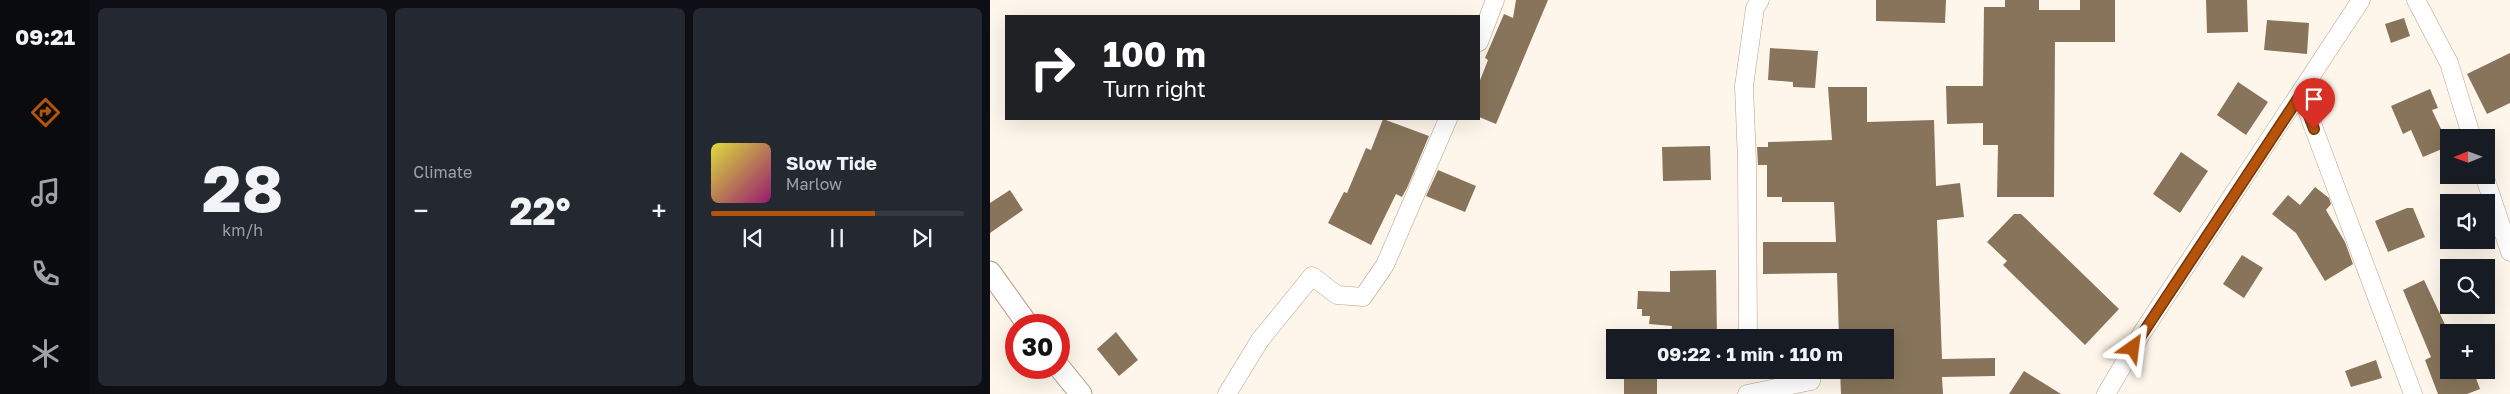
<!DOCTYPE html>
<html lang="en">
<head>
<meta charset="utf-8">
<style>
	:root { --surface:#171b24; --page:#242831; --text:#f1f3f6; --muted:#9ea1a6; --line:#363941; --accent:#b45309 }
	body { margin:0; font-family:"Golos Text",sans-serif; background:var(--page); color:var(--text); height:100vh; display:flex; flex-direction:column; font-size:19px; white-space:nowrap }
	* { box-sizing:border-box; margin:0 }
	p { font-size:16px; color:var(--muted) }
	.icon { flex:none; width:28px; height:28px; fill:none; stroke:currentColor; stroke-width:2; stroke-linecap:round; stroke-linejoin:round }
	.map { position:relative; flex:1; overflow:hidden }
	.drawer { display:flex; flex-direction:column; gap:8px; padding:8px; background:#0d0f14; width:900px }
	.drawer>* { flex:none }
	.guide { position:absolute; left:15px; top:15px; width:475px; height:105px; border-radius:0px; box-shadow:0 5px 20px #0002; background:#202124; color:#fff; overflow:hidden }
	.needle { width:32px; rotate:269deg }
	.buttons { position:absolute; left:1450px; top:129px; display:grid; gap:10px }
	.buttons a { display:grid; place-items:center; width:55px; height:55px; border-radius:0px; background:var(--surface); box-shadow:0 5px 20px #0002; font-size:25px }
	.speed { position:absolute; left:15px; top:314px; display:flex; gap:10px; font-size:25px; font-weight:700; text-align:center }
	.speed>* { display:grid; place-content:center; width:65px; height:65px; border-radius:50%; background:var(--surface); box-shadow:0 5px 20px #0002; line-height:1 }
	.speed .limit { border:8px solid #d22; background:#fff; color:#111 }
	.pin { position:absolute; display:grid; place-items:center; width:42px; height:42px; color:#fff; margin:-51px -21px; border-radius:50% 50% 50% 0; rotate:-45deg; box-shadow:0 0 5px #0007 }
	.pin .icon { rotate:45deg }
	.me { position:absolute; width:55px; margin:-28px; rotate:31deg; stroke-linejoin:round; filter:drop-shadow(0 0 4px #0008) }
	.turn { display:flex; align-items:center; gap:18px; height:105px; padding:0 15px; font-size:22px }
	.turn .icon { width:65px; height:65px; stroke-width:2.5 }
	.turn b { display:block; font-size:35px; line-height:42px }
	.big { font-size:38px; font-weight:700; line-height:1.1 }
	.drawer .tile { flex:1; display:flex; flex-direction:column; justify-content:center; gap:8px; min-width:0; padding:0 18px; border-radius:8px; background:var(--page) }
	.drawer .dial { align-items:center; gap:0 }
	.dial b { font-size:65px; line-height:1 }
	.song { display:flex; align-items:center; gap:15px }
	.cover { width:60px; height:60px; border-radius:8px; background:linear-gradient(135deg,hsl(60 70% 55%),hsl(320 70% 35%)) }
	.played { height:5px; border-radius:2px; background:linear-gradient(90deg,var(--accent) 65%,var(--line) 65%) }
	.keys { display:flex; justify-content:space-around; direction:ltr }
	.heat { display:flex; justify-content:space-between; align-items:center; font-size:28px; direction:ltr }
	.drawer .tiles { flex:1; display:grid; gap:8px; grid-template-columns:repeat(3,1fr) }
	.trip { position:absolute; left:616px; top:329px; width:288px; height:50px; border-radius:0px; background:var(--surface); box-shadow:0 5px 20px #0002; font-weight:700; line-height:50px; text-align:center }
	main { display:flex; flex:1; min-height:0 }
	.tab-bar { display:flex; flex-direction:column; width:90px; justify-content:space-around; align-items:center; background:#090b0e; color:var(--muted) }
	.tab-bar .icon { width:35px; height:35px }
	.tab-bar .selected { color:var(--accent) }
	.tab-bar b { font-size:22px; color:var(--text) }
	.map>svg:first-child { display:block }
	.building { fill:#87745a }
	.lines { fill:none; stroke-linecap:round; stroke-linejoin:round }
	.minor-casing { stroke:#b5a086; stroke-width:19 }
	.tertiary-casing { stroke:#b5a086; stroke-width:23 }
	.minor { stroke:#fff; stroke-width:18 }
	.tertiary { stroke:#fff; stroke-width:21 }
	.route-casing { stroke:#753606; stroke-width:12 }
	.route { stroke:#b45309; stroke-width:9 }
</style>
</head>
<body>
<main>
<nav class="tab-bar">
<b>09:21</b>
<svg class="icon selected" aria-label="directions" viewBox="0 0 24 24"><path d="M12 3l9 9-9 9-9-9zM9 14v-3h6M13 9l2 2-2 2"/></svg>
<svg class="icon" aria-label="music" viewBox="0 0 24 24"><path d="M9 18V5l10-2v13"/><circle cx="6" cy="18" r="3"/><circle cx="16" cy="16" r="3"/></svg>
<svg class="icon" aria-label="phone" viewBox="0 0 24 24"><path d="M5 4h4l2 5-3 2q2 4 5 5l2-3 5 2v4C11 20 4 13 5 4z"/></svg>
<svg class="icon" aria-label="climate" viewBox="0 0 24 24"><path d="M12 3v18M4 7l16 10M4 17L20 7"/></svg>
</nav>
<section class="drawer">
<div class="tiles">
<div class="tile dial"><b>28</b><p>km/h</p></div>
<div class="tile"><p>Climate</p>
<div class="heat"><a>−</a><b class="big">22°</b><a>+</a></div>
</div>
<div class="tile">
<div class="song"><i class="cover"></i><div><b>Slow Tide</b><p>Marlow</p></div></div>
<div class="played"></div>
<div class="keys"><svg class="icon" aria-label="previous" viewBox="0 0 24 24"><path d="M18 5L8 12l10 7zM5 5v14"/></svg><svg class="icon" aria-label="pause" viewBox="0 0 24 24"><path d="M8 5v14M16 5v14"/></svg><svg class="icon" aria-label="next" viewBox="0 0 24 24"><path d="M6 5l10 7-10 7zM19 5v14"/></svg></div>
</div>
</div>
</section>
<div class="map">
<svg width="1520" height="394" viewBox="0 0 1520 394">
	<rect width="100%" height="100%" fill="#fff6eb"/>
	<g class="building">
		<polygon points="526,0 558,0 506,124 489,117 489,83 498,60 495,58 514,14 523,18"/>
		<polygon points="886,0 956,0 955,23 886,21"/>
		<polygon points="1015,0 1049,0 1049,10 1090,10 1090,0 1125,0 1125,42 1065,42 1064,197 1007,197 1008,145 993,145 993,123 957,124 956,86 993,86 994,7 1015,7"/>
		<polygon points="1216,0 1257,0 1258,32 1217,33"/>
		<polygon points="1414,18 1420,36 1401,43 1395,24"/>
		<polygon points="1277,20 1319,23 1317,54 1274,50"/>
		<polygon points="780,48 828,51 825,88 803,87 803,82 778,80"/>
		<polygon points="1520,53 1520,103 1497,114 1477,74"/>
		<polygon points="1248,82 1278,102 1256,135 1227,115"/>
		<polygon points="838,87 877,87 877,122 944,120 946,186 970,183 974,217 947,220 952,359 1005,358 1005,376 952,377 953,394 851,394 850,370 895,370 895,338 849,338 847,273 773,274 773,242 846,242 844,202 792,202 792,197 777,197 777,165 768,165 767,147 778,147 778,142 842,140"/>
		<polygon points="1440,89 1448,108 1442,110 1459,146 1433,157 1421,130 1413,134 1401,106"/>
		<polygon points="393,119 439,136 417,188 412,197 406,194 381,245 338,223 354,192 357,193 376,148 381,150"/>
		<polygon points="720,146 721,180 673,181 672,147"/>
		<polygon points="1191,152 1218,171 1190,213 1163,194"/>
		<polygon points="448,170 486,186 475,212 436,196"/>
		<polygon points="1325,187 1339,198 1341,204 1336,210 1355,242 1363,264 1335,281 1306,233 1282,214 1298,195 1310,205"/>
		<polygon points="20,190 33,210 0,233 0,203"/>
		<polygon points="1417,208 1423,208 1435,237 1398,252 1385,221"/>
		<polygon points="1024,214 1031,214 1129,309 1095,345 1013,265 1017,261 997,242"/>
		<polygon points="1252,255 1273,268 1254,298 1233,284"/>
		<polygon points="726,270 727,338 681,338 682,326 659,324 660,316 652,316 652,309 647,309 648,291 680,292 680,271"/>
		<polygon points="1434,280 1459,333 1459,370 1483,370 1490,389 1477,394 1448,394 1435,360 1441,357 1413,290"/>
		<polygon points="126,332 148,360 129,376 107,349"/>
		<polygon points="1386,360 1392,378 1361,387 1355,371"/>
		<rect x="634" y="370" width="33" height="24"/>
		<polygon points="1034,371 1071,394 1019,394"/>
	</g>
	<g class="lines">
		<defs>
			<g id="minor">
				<polyline points="1426,0 1459,63 1482,138"/>
				<polyline points="489,42 505,0"/>
				<polyline points="1311,94 1423,394"/>
				<polyline points="1494,175 1520,252"/>
				<polyline points="758,338 757,162 754,86 765,8 770,0"/>
				<polyline points="237,394 270,340 322,276 347,295 373,297 395,265 458,119"/>
				<polyline points="757,394 821,381"/>
				<polyline points="1116,394 1152,333 1371,0"/>
			</g>
			<g id="tertiary">
				<polyline points="0,272 38,325"/>
				<polyline points="69,367 91,394"/>
			</g>
		</defs>
		<use href="#minor" class="minor-casing"/>
		<use href="#tertiary" class="tertiary-casing"/>
		<use href="#minor" class="minor"/>
		<use href="#tertiary" class="tertiary"/>
	</g>
	<g class="lines">
		<defs>
			<polyline id="route" points="1143,348 1311,94 1324,129"/>
		</defs>
		<use href="#route" class="route-casing"/>
		<use href="#route" class="route"/>
	</g>
</svg>
<div class="buttons">
<a><svg class="needle" viewBox="-14 -14 28 28"><path d="M0-13l5 13h-10z" fill="#e53935"/><path d="M0 13l5-13h-10z" fill="#9ea1a6"/></svg></a>
<a><svg class="icon" aria-label="sound" viewBox="0 0 24 24"><path d="M4 9h4l5-4v14l-5-4H4zM17 9q2 3 0 6"/></svg></a>
<a><svg class="icon" aria-label="search" viewBox="0 0 24 24"><circle cx="10" cy="10" r="6"/><path d="M15 15l6 6"/></svg></a>
<a>+</a>
</div>
<div class="speed"><div class="limit">30</div></div>
<div class="pin" style="left:1324px;top:129px;background:#d93025"><svg class="icon" aria-label="arrive" viewBox="0 0 24 24"><path d="M6 21V4h12l-3 4 3 4H6"/></svg></div>
<svg class="me" style="left:1143px;top:348px" viewBox="-20 -20 40 40"><path d="M0-17L14 15 0 8-14 15z" fill="#b45309" stroke="#fff" stroke-width="4"/></svg>
<div class="trip">09:22 · 1 min · 110 m</div>
<div class="guide">
<div class="turn"><svg class="icon" aria-label="right" viewBox="0 0 24 24"><path d="M7 20v-9h11M14 6l5 5-5 5"/></svg><div><b>100 m</b>Turn right</div></div>
</div>
</div>
</main>
</body>
</html>
